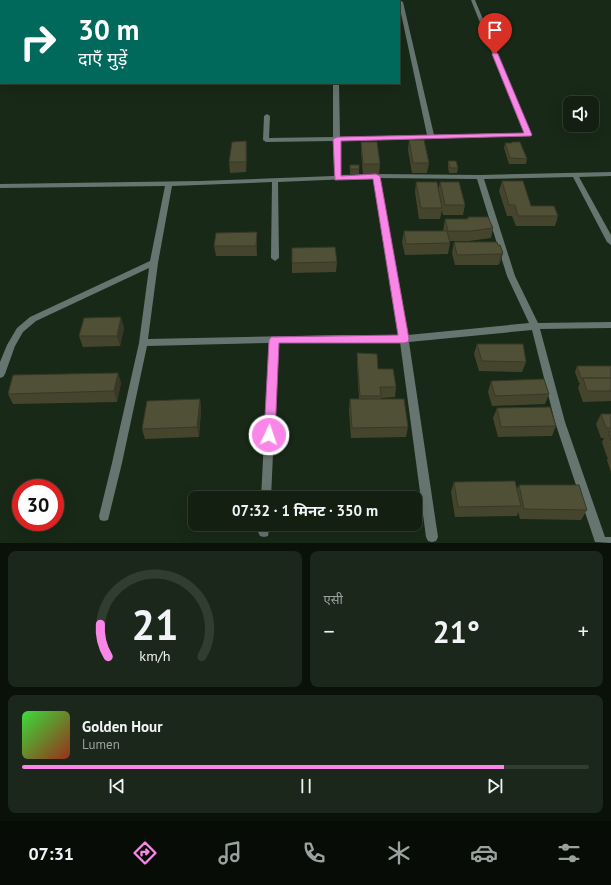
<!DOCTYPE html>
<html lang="hi">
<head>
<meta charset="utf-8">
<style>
	:root { --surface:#121f11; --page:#1b271a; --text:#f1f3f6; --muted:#9ca29f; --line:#313d31; --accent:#fa87e7 }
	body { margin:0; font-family:"PT Sans","Noto Sans Devanagari",sans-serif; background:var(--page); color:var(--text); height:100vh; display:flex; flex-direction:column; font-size:15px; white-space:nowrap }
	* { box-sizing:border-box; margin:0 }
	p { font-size:13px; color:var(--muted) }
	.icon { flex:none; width:22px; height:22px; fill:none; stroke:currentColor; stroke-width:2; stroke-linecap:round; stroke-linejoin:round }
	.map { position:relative; height:543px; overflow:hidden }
	.details { display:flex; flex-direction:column; gap:8px; padding:8px; background:#0a1109; flex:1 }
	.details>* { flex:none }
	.guide { position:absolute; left:0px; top:0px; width:400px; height:84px; box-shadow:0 4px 16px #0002,0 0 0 1px var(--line); background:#00695c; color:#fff; overflow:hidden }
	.controls { position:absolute; left:563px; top:96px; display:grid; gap:8px }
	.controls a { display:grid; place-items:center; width:36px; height:36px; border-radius:8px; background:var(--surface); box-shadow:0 4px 16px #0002,0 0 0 1px var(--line); font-size:20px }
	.speed { position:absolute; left:12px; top:479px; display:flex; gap:8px; font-size:20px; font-weight:700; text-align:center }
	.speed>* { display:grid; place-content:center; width:52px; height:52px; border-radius:50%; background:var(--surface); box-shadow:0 4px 16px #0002,0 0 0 1px var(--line); line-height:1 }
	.speed .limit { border:6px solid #d22; background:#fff; color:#111 }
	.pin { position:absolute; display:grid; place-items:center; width:34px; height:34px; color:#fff; margin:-41px -17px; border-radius:50% 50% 50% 0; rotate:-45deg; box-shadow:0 0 4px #0007 }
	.pin .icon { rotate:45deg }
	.me { position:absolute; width:44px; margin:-22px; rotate:3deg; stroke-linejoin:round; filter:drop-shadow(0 0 3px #0008) }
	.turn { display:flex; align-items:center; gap:14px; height:84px; padding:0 12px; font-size:18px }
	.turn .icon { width:52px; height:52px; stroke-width:2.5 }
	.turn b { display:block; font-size:28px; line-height:34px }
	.big { font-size:30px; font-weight:700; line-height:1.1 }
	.details .tile { flex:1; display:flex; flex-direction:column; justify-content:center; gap:6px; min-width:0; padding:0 14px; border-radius:8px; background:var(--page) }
	.details .dial { align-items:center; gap:0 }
	.dial svg { height:104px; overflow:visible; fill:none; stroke:var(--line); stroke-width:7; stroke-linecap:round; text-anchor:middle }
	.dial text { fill:var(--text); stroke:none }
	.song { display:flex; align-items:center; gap:12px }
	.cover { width:48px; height:48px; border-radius:6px; background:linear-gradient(135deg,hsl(120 70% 55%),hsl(10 70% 35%)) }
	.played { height:4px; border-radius:2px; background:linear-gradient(90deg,var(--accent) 85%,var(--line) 85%) }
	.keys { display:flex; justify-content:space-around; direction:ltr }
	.heat { display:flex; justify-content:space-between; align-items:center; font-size:22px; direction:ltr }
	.details .tiles { flex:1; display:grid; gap:8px; grid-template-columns:1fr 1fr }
	.tile:last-child { grid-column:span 2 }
	.trip { position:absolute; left:188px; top:491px; width:234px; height:40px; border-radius:8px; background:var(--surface); box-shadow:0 4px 16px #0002,0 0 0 1px var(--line); font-weight:700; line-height:40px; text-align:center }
	.dock { display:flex; height:64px; justify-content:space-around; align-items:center; background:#070c07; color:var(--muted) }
	.dock .icon { width:28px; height:28px }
	.dock .current { color:var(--accent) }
	.dock b { font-size:18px; color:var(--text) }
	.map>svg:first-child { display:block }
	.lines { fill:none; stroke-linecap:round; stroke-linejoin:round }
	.minor { fill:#677571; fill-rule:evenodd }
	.wall { fill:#45452e }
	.shaded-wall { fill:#383826 }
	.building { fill:#505036; stroke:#383826 }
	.route { fill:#fa87e7; stroke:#a25896 }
</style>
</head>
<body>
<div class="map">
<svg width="611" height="543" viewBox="0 0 611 543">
	<rect width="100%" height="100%" fill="#182917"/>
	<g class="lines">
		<g class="minor">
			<path d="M471 0H475L531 135 530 136 340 141V175L376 174 480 175 611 172V176L579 177 611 235V245L607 242 573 177 484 179 515 276 538 323 611 322V328L540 329 565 422 605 537H611V543L595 542 555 422 532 330 409 342 438 537 436 541 432 542 428 541 426 537 400 342 343 341 278 343 271 498H261L269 343 147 346 122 463 109 516 108 520 104 521 100 520 99 516 112 463 139 343 149 268 36 321 23 332 15 346 5 374 3 377 0 378V362L7 345 17 328 30 317 150 261 165 186 0 188V184L200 181 334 176 333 141 266 142 263 140 264 116 267 114 270 116 269 138 333 137V83H339L340 137 427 135 399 4V1H401L403 2 434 135 524 133ZM373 178 399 336 343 335 148 339 158 263 172 186 272 182 271 258 275 261 279 258 278 182ZM380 178 477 179 507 276 529 323 408 335Z"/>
			<polygon points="260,524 270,524 268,536 264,537 260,536 258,532"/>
		</g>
	</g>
	<g class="wall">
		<polygon points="409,140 429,163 427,173 412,173 408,150"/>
		<polygon points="246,141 247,151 246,172 230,173 229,162"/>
		<polygon points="361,142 380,164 379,175 363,175 361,152"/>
		<polygon points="512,142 527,159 526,164 509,164 504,148 505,143 511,143"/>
		<polygon points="448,161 458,168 457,173 449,173 448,167"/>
		<polygon points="350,165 359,169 359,174 350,174"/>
		<polygon points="502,181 531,206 558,216 555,226 516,226 512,216 507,216 499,191"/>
		<polygon points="416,182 438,191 440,182 465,205 463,215 443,215 442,210 440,219 419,219 415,192"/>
		<polygon points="468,217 493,228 491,238 469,241 450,241 450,243 448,254 405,255 402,242 404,231 443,231 445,219 467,219"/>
		<polygon points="454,242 498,245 503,253 500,263 498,265 455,265 452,253"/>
		<polygon points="257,243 257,256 216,256 214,246"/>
		<polygon points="292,248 337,262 336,272 292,273"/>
		<polygon points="124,328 120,346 83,347 79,336"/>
		<polygon points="477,344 526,362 522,372 479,371 474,354"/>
		<polygon points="357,353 378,369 396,387 395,397 381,398 381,399 408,427 406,437 351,438 349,410 350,399 359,399 357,364"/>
		<polygon points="577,366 611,366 611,401 583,402 578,388 580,383 579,383 575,372"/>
		<polygon points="118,373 121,383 117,402 13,404 8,394"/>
		<polygon points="491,381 549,394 545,404 492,406 488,392"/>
		<polygon points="200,399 201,410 199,437 145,439 142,429"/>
		<polygon points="497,408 556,426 552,436 498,437 493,418"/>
		<polygon points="601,414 611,414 611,473 607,460 608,457 607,457 602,442 604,438 601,438 596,424"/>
		<polygon points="454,482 517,489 519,485 587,510 581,520 520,519 518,512 517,516 455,517 451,492"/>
	</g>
	<g class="shaded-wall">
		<polygon points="246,141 247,151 246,172"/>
		<polygon points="257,232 257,256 256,246"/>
		<polygon points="503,253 500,263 498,265 501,254"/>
		<polygon points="121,317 124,328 120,346 117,336"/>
		<polygon points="118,373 121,383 117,402 114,391"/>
		<polygon points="200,399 201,410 199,437 197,427"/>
	</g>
	<g class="building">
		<polygon points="409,140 424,140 429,163 413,163"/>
		<polygon points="246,141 246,162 229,162 232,142"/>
		<polygon points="361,142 377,142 380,164 363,164"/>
		<polygon points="512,142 520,142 527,159 510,158 505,143 512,143"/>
		<polygon points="448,161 456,161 458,168 450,168"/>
		<rect x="350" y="165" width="9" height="4"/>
		<polygon points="502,181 523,181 531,206 554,206 558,216 518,216 515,205 509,205"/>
		<polygon points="416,182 437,182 442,208 421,208"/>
		<polygon points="440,182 459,182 465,205 445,205"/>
		<polygon points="468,217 488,217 493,228 471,231 448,231 445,219 468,219"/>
		<polygon points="404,231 447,231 450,243 406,244"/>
		<polygon points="257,232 256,246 214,246 216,233"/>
		<polygon points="454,242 497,242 498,245 500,245 503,253 501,254 457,255"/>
		<polygon points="335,247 337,262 292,263 292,248"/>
		<polygon points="121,317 117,336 79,336 84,318"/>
		<polygon points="477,344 523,344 526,362 482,361"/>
		<polygon points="357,353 377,354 378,369 393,369 396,387 380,387 381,396 360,396"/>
		<polygon points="577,366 611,366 611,378 581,378"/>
		<polygon points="118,373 114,391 8,394 13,375"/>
		<polygon points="583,378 611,378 611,391 587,391"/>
		<polygon points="544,379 549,394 495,396 491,381"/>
		<polygon points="200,399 197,427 142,429 147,401"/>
		<polygon points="350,399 404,399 408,427 352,428"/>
		<polygon points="550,407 556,426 501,427 497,408"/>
		<polygon points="601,414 611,414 611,428 606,428"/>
		<polygon points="608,432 611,432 611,441"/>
		<polygon points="515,481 521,506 458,507 454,482"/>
		<polygon points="519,485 579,485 587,510 524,509"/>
	</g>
	<polygon class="route" points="495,52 498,54 532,135 531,136 341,141 341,176 376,174 380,176 409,339 408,342 404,343 279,343 275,435 273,438 269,439 265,438 264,435 269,340 271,337 398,335 373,179 335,180 333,139 337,137 524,133 492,54"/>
</svg>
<div class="controls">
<a><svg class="icon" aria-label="sound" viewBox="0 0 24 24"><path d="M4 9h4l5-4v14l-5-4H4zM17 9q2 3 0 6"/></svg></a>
</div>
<div class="speed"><div class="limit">30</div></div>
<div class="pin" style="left:495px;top:54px;background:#d93025"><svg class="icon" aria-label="arrive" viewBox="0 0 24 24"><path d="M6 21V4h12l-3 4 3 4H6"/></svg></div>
<svg class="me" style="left:269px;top:435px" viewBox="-20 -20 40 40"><circle r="17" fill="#fa87e7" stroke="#fff" stroke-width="3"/><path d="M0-11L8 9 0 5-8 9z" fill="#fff"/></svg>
<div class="trip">07:32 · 1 मिनट · 350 m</div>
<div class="guide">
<div class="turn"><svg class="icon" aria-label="right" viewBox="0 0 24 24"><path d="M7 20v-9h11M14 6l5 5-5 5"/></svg><div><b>30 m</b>दाएँ मुड़ें</div></div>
</div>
</div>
<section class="details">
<div class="tiles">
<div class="tile dial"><svg viewBox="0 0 100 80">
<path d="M14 69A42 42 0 1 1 86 69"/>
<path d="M14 69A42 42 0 0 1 8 44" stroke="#fa87e7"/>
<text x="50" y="56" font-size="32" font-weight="700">21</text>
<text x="50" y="72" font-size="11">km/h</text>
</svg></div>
<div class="tile"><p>एसी</p>
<div class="heat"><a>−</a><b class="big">21°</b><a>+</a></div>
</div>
<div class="tile">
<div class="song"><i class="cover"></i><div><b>Golden Hour</b><p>Lumen</p></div></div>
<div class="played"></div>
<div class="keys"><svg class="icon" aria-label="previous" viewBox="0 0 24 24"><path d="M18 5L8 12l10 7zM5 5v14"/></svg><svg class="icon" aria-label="pause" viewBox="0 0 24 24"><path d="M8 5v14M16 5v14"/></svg><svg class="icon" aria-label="next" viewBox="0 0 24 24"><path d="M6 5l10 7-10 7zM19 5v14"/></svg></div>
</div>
</div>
</section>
<nav class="dock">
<b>07:31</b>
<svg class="icon current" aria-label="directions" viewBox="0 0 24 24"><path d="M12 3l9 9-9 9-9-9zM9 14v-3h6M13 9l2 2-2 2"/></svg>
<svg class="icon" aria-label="music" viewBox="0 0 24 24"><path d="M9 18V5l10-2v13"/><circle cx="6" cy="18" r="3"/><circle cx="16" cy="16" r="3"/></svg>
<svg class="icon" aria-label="phone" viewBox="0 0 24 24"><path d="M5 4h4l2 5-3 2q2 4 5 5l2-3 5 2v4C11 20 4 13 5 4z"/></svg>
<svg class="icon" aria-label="climate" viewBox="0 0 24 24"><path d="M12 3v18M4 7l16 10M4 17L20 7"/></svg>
<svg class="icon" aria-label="car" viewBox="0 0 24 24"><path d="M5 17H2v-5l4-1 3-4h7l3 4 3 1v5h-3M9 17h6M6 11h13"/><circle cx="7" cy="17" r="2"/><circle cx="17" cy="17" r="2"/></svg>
<svg class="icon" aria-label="filters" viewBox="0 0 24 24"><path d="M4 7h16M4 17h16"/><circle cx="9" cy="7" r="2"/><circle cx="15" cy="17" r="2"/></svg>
</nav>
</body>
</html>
